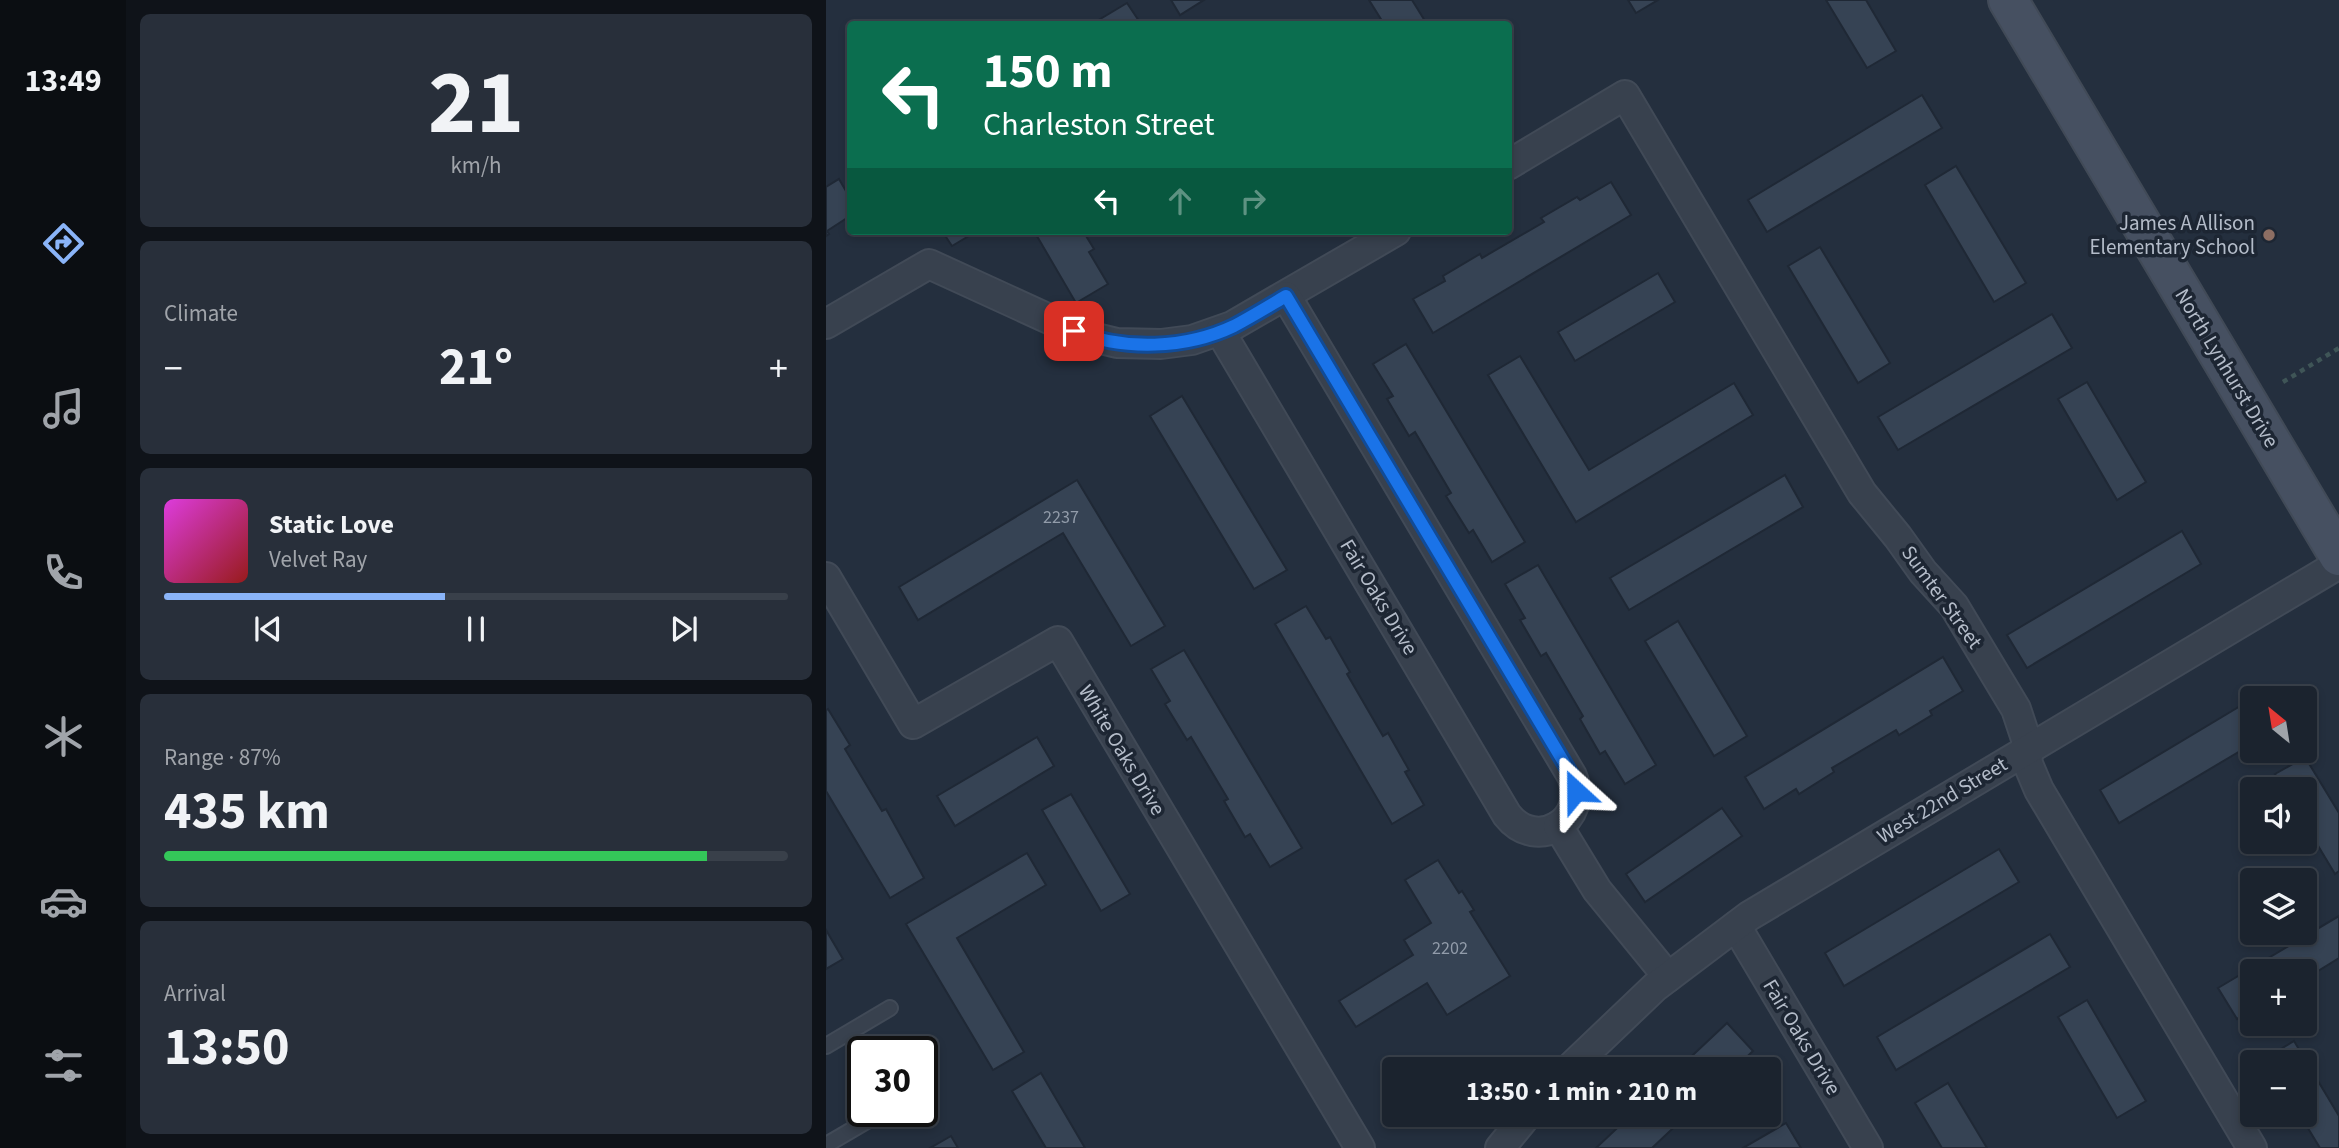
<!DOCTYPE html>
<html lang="en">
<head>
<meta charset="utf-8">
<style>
	:root { --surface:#1b232e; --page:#282f3a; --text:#f1f3f6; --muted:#a0a4aa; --line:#39404a; --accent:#8ab4f8 }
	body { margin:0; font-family:"Source Sans 3",sans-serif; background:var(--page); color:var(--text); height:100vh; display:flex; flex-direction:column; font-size:26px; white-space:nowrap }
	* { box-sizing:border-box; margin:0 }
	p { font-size:23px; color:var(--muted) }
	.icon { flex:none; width:38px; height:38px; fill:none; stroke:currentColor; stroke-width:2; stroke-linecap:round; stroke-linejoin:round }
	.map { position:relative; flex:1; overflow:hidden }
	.drawer { display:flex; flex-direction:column; gap:14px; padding:14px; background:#0f1319; width:700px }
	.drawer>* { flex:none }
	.guide { position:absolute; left:21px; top:21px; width:665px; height:214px; border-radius:7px; box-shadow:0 4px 10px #0003,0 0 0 2px var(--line); background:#0b6e4f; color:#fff; overflow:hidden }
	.needle { width:46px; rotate:330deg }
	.fabs { position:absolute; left:1414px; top:686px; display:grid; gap:14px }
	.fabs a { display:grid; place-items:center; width:77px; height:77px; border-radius:7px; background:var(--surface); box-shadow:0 4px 10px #0003,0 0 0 2px var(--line); font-size:35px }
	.speed { position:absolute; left:21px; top:1036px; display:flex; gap:14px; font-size:35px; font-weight:700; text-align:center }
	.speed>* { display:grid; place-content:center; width:91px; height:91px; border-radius:50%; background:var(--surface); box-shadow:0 4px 10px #0003,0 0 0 2px var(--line); line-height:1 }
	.speed .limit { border:4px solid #111; border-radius:10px; background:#fff; color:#111 }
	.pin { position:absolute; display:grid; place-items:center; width:60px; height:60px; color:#fff; margin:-30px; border-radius:14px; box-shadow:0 4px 10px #0006 }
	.me { position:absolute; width:77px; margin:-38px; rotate:336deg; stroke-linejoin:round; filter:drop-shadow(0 0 5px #0008) }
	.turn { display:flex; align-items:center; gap:24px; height:147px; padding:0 21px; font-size:32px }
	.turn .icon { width:91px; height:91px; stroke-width:2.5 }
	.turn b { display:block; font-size:49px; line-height:60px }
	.lanes { display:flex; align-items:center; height:66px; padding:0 21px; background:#0003; justify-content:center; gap:35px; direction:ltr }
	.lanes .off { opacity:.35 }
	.big { font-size:52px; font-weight:700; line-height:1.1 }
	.drawer .tile { flex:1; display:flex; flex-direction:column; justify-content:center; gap:10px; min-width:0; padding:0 24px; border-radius:10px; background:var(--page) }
	.drawer .dial { align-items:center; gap:0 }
	.dial b { font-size:91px; line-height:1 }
	.song { display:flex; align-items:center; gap:21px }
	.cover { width:84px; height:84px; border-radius:10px; background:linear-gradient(135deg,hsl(300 70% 55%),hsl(0 70% 35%)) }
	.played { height:7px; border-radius:4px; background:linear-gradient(90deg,var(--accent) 45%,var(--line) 45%) }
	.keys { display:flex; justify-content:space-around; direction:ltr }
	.heat { display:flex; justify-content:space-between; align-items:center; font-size:38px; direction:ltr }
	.charge { height:10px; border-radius:5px; background:linear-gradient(90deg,#34c759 87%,var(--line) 0) }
	.trip { position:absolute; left:556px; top:1057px; width:399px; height:70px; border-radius:7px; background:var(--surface); box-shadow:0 4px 10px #0003,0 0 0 2px var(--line); font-weight:700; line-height:70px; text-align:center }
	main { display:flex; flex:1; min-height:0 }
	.menu { display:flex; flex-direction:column; width:126px; justify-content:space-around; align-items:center; background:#0b0e12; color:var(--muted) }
	.menu .icon { width:49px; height:49px }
	.menu .on { color:var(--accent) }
	.menu b { font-size:32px; color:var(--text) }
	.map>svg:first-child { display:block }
	.building { fill:#364354; stroke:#1f2835; stroke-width:2 }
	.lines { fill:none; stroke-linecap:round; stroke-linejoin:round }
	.lane-casing { stroke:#414a57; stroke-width:18 }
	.street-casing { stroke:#414a57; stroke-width:32 }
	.secondary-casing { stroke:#414a57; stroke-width:42 }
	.path { stroke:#3f5557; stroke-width:4.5; stroke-dasharray:5 5; stroke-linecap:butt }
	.lane { stroke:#38414e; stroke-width:14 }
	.street { stroke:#38414e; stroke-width:28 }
	.secondary { stroke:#465061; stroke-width:38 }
	.route-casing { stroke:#114b97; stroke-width:18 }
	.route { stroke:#1a73e8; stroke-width:12 }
	.education-dot { fill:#8d6e63; stroke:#1d2633; stroke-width:2.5 }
	.labels { text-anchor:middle; stroke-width:7; stroke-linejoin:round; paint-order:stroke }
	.number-label { font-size:18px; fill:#929caa }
	.poi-label { font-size:21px; fill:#b4bcc9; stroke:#1d2633; text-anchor:end }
	.street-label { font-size:21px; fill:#b4bcc9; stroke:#1d2633 }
</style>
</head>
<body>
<main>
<nav class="menu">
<b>13:49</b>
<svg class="icon on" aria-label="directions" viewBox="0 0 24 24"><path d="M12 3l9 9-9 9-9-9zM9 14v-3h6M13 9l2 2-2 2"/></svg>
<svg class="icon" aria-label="music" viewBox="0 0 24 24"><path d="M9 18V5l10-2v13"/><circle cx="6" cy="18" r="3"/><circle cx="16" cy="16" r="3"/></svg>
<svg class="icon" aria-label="phone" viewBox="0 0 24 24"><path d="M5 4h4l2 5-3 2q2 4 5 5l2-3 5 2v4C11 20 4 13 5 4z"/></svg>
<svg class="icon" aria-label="climate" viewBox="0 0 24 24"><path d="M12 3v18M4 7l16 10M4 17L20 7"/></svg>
<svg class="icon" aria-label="car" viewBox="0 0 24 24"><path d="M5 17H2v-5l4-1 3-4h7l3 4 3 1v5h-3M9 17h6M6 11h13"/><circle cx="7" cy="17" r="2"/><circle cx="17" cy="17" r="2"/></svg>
<svg class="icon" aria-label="filters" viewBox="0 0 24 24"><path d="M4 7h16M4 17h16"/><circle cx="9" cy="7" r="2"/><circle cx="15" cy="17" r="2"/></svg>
</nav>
<section class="drawer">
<div class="tile dial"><b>21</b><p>km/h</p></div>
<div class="tile"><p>Climate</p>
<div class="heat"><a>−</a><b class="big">21°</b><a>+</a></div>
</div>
<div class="tile">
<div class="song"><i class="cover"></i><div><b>Static Love</b><p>Velvet Ray</p></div></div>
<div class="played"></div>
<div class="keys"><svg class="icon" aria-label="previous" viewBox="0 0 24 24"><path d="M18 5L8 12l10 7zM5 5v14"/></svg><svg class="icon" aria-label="pause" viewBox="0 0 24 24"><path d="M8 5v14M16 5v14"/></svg><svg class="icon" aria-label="next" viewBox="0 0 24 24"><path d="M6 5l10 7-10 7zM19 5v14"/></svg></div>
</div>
<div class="tile"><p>Range · 87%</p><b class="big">435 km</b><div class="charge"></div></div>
<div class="tile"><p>Arrival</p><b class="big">13:50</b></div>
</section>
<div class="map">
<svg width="1513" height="1148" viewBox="0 0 1513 1148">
	<rect width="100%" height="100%" fill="#242f3e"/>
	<g class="building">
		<polygon points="345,0 378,0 354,15"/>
		<polygon points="543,0 586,0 599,21 592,24 558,24"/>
		<polygon points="802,0 832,0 810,13"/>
		<polygon points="1000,0 1040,0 1070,51 1041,68"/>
		<polygon points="301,3 315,24 266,24"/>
		<polygon points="1096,95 1116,128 941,232 922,200"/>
		<polygon points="1130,166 1200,283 1168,302 1099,185"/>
		<polygon points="13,179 24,198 24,216 1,231 3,234 0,236 0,187"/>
		<polygon points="785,182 805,215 607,333 587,299 619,281 617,276 654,254 656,258 718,222 715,218 751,197 754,200"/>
		<polygon points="116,231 151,231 126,246"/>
		<polygon points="208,231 257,231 268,249 263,252 282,284 250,303"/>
		<polygon points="994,247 1064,363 1032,383 962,266"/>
		<polygon points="832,273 849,302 749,361 732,332"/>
		<polygon points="1226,314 1246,348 1072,450 1052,417"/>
		<polygon points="580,344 699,542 666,562 647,530 643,533 620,496 625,493 589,432 583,436 561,399 567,396 547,364"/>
		<polygon points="694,356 763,470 908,383 927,415 750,522 662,375"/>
		<polygon points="1261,382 1320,482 1291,500 1232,399"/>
		<polygon points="356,396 461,570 428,589 324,416"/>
		<polygon points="959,475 977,507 803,610 784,578"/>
		<polygon points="251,480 339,626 305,646 237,533 92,620 73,587"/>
		<polygon points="1356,531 1375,564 1201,668 1181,635"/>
		<polygon points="712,565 830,765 799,784 779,751 774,754 754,719 757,716 720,653 715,656 694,620 699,618 679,584"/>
		<polygon points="480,606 500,639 504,637 524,672 521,674 557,736 562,733 583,770 579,772 598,805 566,824 449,624"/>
		<polygon points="852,621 921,736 888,756 819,641"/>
		<polygon points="358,650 476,848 444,867 424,834 419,837 398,801 402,799 365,737 361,740 339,704 344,701 325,669"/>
		<polygon points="1117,657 1137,691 1104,711 1106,715 1073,735 1070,730 1006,768 1008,772 973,794 970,789 938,809 919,777"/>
		<polygon points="1448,686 1456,698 1427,698"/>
		<polygon points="1426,699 1426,744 1293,823 1274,790"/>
		<polygon points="2,709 24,745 19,749 56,811 60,809 98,878 64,898 0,791 0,710"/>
		<polygon points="211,737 228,766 129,826 111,796"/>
		<polygon points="1479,757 1513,813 1513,871 1509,874 1479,824 1479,789 1458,789 1449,774"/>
		<polygon points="245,794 304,894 275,911 216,810"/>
		<polygon points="896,808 916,836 819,902 800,874"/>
		<polygon points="1173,849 1193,882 1018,986 999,953"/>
		<polygon points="201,853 220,885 131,938 198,1052 167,1070 80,924"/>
		<polygon points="612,860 633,893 636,891 648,910 644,912 684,976 621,1015 601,983 530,1027 513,1001 587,955 578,940 605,923 579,880"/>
		<polygon points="1513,916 1513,958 1479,979 1479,971 1426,971 1426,1009 1411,1019 1392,988"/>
		<polygon points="0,930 17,959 0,969"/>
		<polygon points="1224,934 1244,967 1070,1070 1051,1037"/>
		<polygon points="1261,1000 1320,1101 1291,1118 1232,1017"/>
		<polygon points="901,1023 927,1051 908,1069 852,1069"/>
		<polygon points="1468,1041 1513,1116 1513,1148 1494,1148 1474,1115 1479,1115 1479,1062 1443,1062 1440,1058"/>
		<polygon points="215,1073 259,1148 220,1148 186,1091"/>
		<polygon points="1122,1083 1161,1148 1116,1148 1089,1103"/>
		<polygon points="805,1115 861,1115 826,1148 770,1148"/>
		<polygon points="960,1123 975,1148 917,1148"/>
		<polygon points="125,1136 132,1148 104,1148"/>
	</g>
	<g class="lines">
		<defs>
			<g id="lane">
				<polyline points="0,1046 64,1008"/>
				<polyline points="0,1145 58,1111"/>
			</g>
			<g id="street">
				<polyline points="682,165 799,95 1036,493 1072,537 1097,572 1128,606 1190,709 1200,739 1202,764 1213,790 1426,1148"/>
				<polyline points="0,324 103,264 258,335 291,343 335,344 366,340 406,326 570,231"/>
				<path d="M394 331 681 815C711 853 764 820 746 776L460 296"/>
				<polyline points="0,577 87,724 232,641 534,1148"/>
				<polyline points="732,826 771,890 842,977"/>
				<polyline points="910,926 1042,1148"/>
				<polyline points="743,1069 829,987 923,916 1513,564"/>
				<polyline points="674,1148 701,1115"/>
			</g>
			<polyline id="secondary" points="1182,0 1513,556"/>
		</defs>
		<use href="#lane" class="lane-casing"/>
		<use href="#street" class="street-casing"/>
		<use href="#secondary" class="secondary-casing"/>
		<polyline class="path" points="1457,382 1513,348"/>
		<use href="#lane" class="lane"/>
		<use href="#street" class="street"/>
		<use href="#secondary" class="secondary"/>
	</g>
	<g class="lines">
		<defs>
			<path id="route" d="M248 331C298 351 360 349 408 326 425 317 443 306 460 296L746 776 750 791"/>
		</defs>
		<use href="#route" class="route-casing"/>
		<use href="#route" class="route"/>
	</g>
	<circle class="education-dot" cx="1443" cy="235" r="7"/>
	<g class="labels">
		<g class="number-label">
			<text x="235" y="523">2237</text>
			<text x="624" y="954">2202</text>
		</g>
		<g class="poi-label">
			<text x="1429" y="230">James A Allison<tspan x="1429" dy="24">Elementary School</tspan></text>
		</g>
		<g class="street-label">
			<text transform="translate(1401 368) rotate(59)" y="7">North Lynhurst Drive</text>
			<text transform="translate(553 597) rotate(59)" y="7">Fair Oaks Drive</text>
			<text transform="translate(1116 597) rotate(54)" y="7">Sumter Street</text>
			<text transform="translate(296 750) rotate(59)" y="7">White Oaks Drive</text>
			<text transform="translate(1116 800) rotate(-31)" y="7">West 22nd Street</text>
			<text transform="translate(976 1037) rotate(59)" y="7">Fair Oaks Drive</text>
		</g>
	</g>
</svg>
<div class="fabs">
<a><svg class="needle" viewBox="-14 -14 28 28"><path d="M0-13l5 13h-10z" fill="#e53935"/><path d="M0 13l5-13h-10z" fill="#a0a4aa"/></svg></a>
<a><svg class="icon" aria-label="sound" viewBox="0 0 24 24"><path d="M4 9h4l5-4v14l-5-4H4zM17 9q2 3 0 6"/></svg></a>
<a><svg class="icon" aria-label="layers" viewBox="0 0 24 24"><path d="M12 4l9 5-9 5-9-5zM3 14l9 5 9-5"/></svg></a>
<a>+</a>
<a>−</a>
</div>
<div class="speed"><div class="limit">30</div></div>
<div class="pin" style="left:248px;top:331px;background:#d93025"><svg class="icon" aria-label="arrive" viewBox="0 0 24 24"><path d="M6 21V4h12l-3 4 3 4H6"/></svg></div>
<svg class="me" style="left:750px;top:791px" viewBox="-20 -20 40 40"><path d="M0-17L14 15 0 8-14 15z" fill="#1a73e8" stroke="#fff" stroke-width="4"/></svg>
<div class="trip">13:50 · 1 min · 210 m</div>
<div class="guide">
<div class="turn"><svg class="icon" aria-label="left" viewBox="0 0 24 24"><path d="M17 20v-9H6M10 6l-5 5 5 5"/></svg><div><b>150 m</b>Charleston Street</div></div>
<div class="lanes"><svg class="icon" aria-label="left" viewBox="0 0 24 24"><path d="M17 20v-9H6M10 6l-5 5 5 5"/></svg><svg class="icon off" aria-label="ahead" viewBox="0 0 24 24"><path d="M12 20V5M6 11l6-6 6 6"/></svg><svg class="icon off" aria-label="right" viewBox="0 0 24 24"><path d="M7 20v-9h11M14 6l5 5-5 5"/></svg></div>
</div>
</div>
</main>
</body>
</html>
